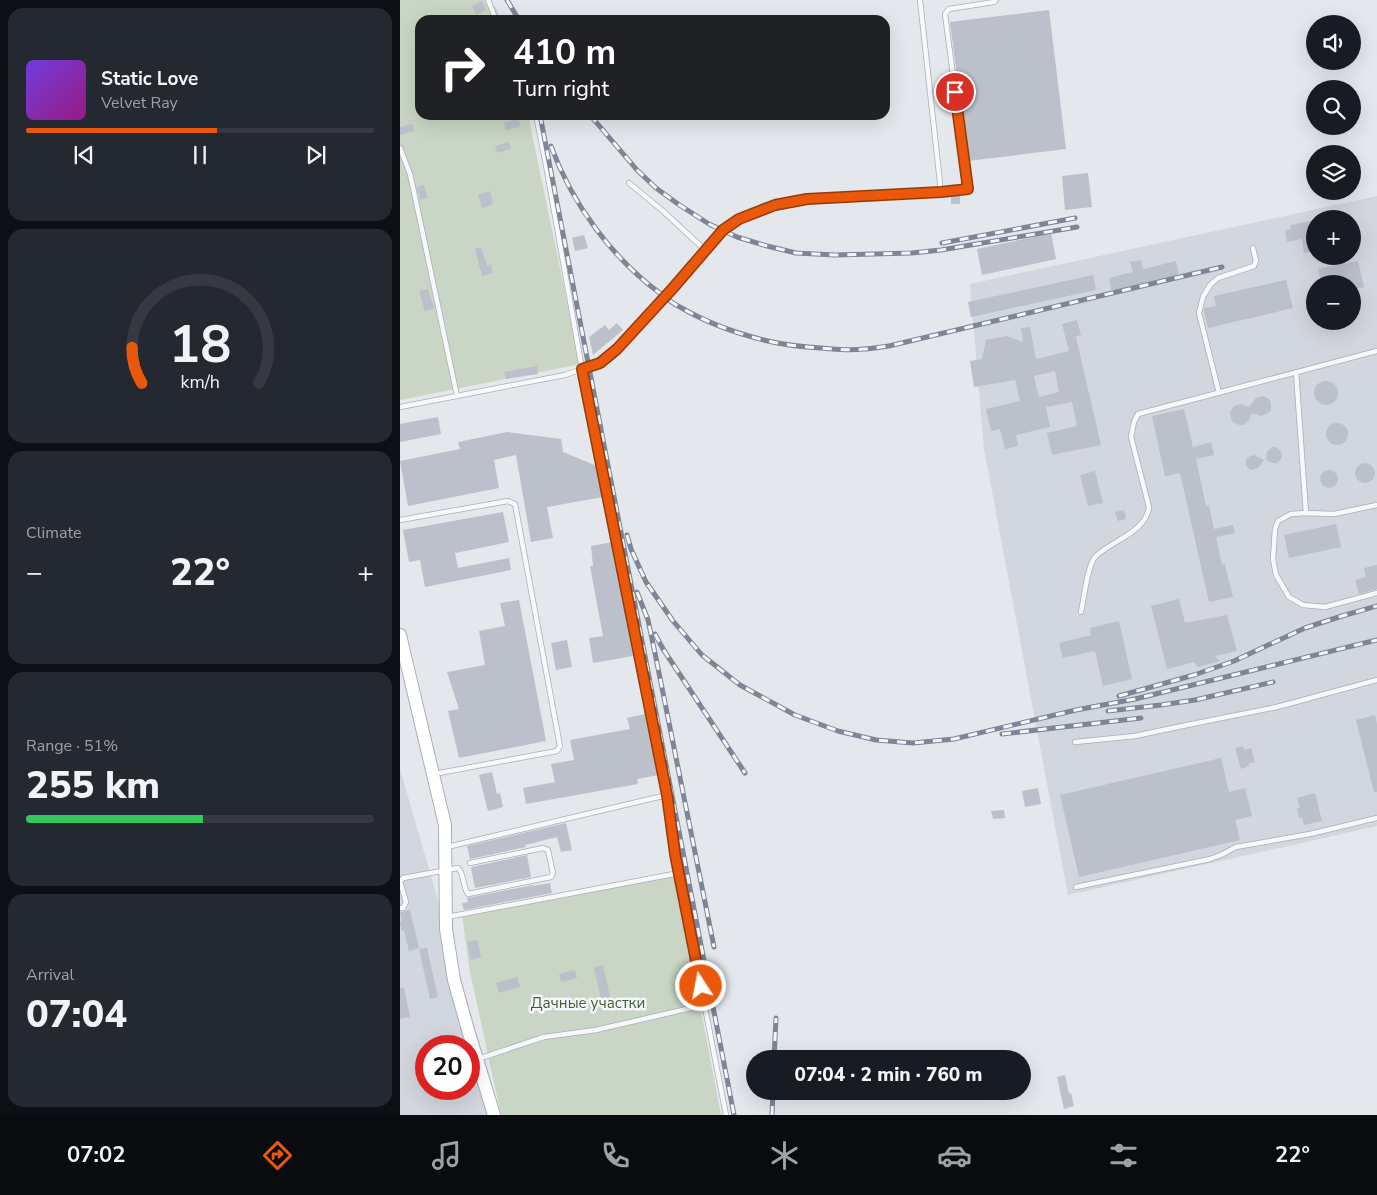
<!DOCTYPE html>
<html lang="en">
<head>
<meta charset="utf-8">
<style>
	:root { --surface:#171b24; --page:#242831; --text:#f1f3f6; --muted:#9ea1a6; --line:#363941; --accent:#ea580c }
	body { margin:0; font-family:"Nunito Sans",sans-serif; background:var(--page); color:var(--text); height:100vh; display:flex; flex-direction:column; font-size:19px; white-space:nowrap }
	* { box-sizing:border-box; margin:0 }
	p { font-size:16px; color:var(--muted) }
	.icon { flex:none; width:28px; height:28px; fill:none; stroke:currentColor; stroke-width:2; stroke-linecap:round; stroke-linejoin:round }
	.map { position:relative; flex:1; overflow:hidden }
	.details { display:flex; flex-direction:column; gap:8px; padding:8px; background:#0d0f14; width:400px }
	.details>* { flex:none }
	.guide { position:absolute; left:15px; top:15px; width:475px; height:105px; border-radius:15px; box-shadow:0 5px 20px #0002; background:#202124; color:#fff; overflow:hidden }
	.fabs { position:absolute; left:906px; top:15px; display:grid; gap:10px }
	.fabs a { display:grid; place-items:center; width:55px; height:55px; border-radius:50%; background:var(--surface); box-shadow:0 5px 20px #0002; font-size:25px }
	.speed { position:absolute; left:15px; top:1035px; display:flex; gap:10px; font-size:25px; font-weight:700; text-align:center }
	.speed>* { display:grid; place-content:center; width:65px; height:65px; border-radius:50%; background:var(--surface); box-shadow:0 5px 20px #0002; line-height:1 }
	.speed .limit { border:8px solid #d22; background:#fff; color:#111 }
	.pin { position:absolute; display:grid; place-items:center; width:42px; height:42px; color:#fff; margin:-21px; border:2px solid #fff; border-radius:50%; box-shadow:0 1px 5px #0007 }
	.me { position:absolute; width:55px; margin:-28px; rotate:349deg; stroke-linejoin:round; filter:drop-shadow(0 0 4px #0008) }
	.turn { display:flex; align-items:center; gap:18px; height:105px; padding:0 15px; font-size:22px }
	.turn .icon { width:65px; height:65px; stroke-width:2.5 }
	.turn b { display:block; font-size:35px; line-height:42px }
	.big { font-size:38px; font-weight:800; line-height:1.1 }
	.details .card { flex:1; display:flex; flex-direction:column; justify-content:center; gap:8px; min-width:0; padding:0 18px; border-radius:15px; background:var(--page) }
	.details .dial { align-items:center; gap:0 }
	.dial svg { height:130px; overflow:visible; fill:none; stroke:var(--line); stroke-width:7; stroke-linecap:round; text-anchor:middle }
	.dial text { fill:var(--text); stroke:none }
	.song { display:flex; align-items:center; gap:15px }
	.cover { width:60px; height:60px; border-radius:8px; background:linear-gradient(135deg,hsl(260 70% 55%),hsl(310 70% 35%)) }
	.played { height:5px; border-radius:2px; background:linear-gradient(90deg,var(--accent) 55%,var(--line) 55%) }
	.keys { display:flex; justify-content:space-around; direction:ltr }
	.heat { display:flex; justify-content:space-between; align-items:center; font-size:28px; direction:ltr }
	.charge { height:8px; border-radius:4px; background:linear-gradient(90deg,#34c759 51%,var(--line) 0) }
	.trip { position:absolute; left:346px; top:1050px; width:285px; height:50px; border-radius:25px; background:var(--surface); box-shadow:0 5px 20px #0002; font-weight:800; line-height:50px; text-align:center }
	.menu { display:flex; height:80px; justify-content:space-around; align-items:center; background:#090b0e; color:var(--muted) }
	.menu .icon { width:35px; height:35px }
	.menu .selected { color:var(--accent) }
	.menu b { font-size:22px; color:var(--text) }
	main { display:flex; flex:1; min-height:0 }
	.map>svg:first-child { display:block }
	.built { fill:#d2d6de; fill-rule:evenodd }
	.green { fill:#c9d6c5 }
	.building { fill:#bbc0ca; fill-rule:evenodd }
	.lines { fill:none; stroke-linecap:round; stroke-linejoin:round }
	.lane-casing { stroke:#a9aeb7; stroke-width:6 }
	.secondary-casing { stroke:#a9aeb7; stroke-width:14 }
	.lane { stroke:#f7f8fa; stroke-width:4.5 }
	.secondary { stroke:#fff; stroke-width:12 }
	.rail-casing { stroke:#7d8696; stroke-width:5 }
	.rail { stroke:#f4f6f9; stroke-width:3; stroke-dasharray:9; stroke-linecap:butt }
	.route-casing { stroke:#983908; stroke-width:12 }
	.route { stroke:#ea580c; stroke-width:9 }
	.labels { text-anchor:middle; stroke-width:5; stroke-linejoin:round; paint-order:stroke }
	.park-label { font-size:15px; fill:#3f6138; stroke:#f4f6f9 }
</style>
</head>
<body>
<main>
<section class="details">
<div class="card">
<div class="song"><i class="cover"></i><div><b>Static Love</b><p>Velvet Ray</p></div></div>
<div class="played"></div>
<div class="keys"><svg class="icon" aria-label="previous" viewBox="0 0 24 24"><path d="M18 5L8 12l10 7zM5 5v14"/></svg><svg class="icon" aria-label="pause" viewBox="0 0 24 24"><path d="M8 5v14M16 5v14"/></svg><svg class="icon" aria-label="next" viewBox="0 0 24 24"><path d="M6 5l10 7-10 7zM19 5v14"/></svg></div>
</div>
<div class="card dial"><svg viewBox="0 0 100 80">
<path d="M14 69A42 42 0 1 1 86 69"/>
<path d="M14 69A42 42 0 0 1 8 47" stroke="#ea580c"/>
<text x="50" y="56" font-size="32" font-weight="700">18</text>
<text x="50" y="72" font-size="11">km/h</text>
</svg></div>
<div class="card"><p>Climate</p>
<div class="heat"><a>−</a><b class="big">22°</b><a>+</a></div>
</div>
<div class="card"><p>Range · 51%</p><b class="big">255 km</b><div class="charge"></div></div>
<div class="card"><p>Arrival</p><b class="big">07:04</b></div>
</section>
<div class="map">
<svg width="977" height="1115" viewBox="0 0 977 1115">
	<rect width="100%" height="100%" fill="#e4e7ec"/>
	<g class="built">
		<path d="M977 196V826L668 895 584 449 570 284ZM915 219H952V256H915ZM915 284H952V321H915Z"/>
		<path d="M0 769 100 1115H0ZM26 1046H69V1089H26Z"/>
	</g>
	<g class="green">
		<polygon points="0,0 90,0 97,10 100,20 20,20 20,115 128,115 180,364 0,400"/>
		<polygon points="275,876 321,1115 101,1115 69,967 62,914"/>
	</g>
	<g class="building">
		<polygon points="82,1 86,10 76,15 72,6"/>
		<polygon points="649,10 666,149 568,161 550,22"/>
		<polygon points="118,119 121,126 106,131 104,123"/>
		<polygon points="12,124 14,131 0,135 0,127"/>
		<polygon points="109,142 111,149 97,153 95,146"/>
		<polygon points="688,173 692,207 665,210 662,176"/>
		<polygon points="24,185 28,198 20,200 17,187"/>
		<polygon points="90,191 93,204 82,208 78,195"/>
		<polygon points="560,194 560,204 551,204 551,195"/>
		<polygon points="915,220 915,251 904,253 902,239 887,242 885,230 891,229 890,225"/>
		<polygon points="651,233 656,259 582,275 577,249"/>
		<polygon points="184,235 188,248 175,251 172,238"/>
		<polygon points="81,247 87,266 91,264 93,273 82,276 75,249"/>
		<polygon points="741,260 743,269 776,261 779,276 712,293 709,278 733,272 730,262"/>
		<polygon points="958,261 964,287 952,290 952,284 921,284 918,269"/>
		<polygon points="693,275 696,290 571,317 568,302"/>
		<polygon points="886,280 893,308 808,328 804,310 804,308 816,306 814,296"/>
		<polygon points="28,289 34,308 25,311 19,291"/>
		<path d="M677 320 681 335 676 337 701 445 652 455 647 433 677 426 672 402 646 407 650 427 616 435 618 446 605 449 600 429 591 431 586 409 620 401 615 380 574 387 570 361 582 359 586 340 607 336 623 342 621 328 630 327 636 359 669 351 662 324ZM655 371 659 392 639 397 634 376Z"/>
		<polygon points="217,323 223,330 193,355 189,337 205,325 209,330"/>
		<polygon points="137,366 138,374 106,379 104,372"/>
		<circle cx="926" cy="393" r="12"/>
		<polygon points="863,396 869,399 871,403 871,410 868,413 861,416 852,413 849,420 843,425 839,425 832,421 830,413 834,406 841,404 849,407 856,398"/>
		<polygon points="784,409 793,447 811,442 814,455 796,459 806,506 809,505 814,529 833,525 835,533 816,537 822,565 825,564 833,597 809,602 780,473 765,476 752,416"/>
		<polygon points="38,417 41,434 0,442 0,424"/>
		<circle cx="937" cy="434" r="11"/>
		<polygon points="107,432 161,439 163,452 197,466 203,497 147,507 153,538 131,542 116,455 94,460 99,488 8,506 0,461 60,449 58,442"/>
		<polygon points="872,447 876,447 881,451 882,458 877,463 873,463 866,460 867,452"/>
		<polygon points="854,455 864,460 858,468 851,470 846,466 846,460 850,456"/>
		<circle cx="965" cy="473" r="10"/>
		<circle cx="929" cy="479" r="9"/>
		<polygon points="695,471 703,503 688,506 680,475"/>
		<polygon points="724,510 726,519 718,521 715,512"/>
		<polygon points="103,512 109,542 55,553 58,568 109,558 111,570 25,587 20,560 9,562 3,530"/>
		<polygon points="936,524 941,547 889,558 884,535"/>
		<polygon points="212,542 233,656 193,663 189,638 203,636 190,566 193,566 191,546"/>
		<polygon points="977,565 977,589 959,594 955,580 966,577 964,568"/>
		<polygon points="779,599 785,623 827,615 837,651 815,656 820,661 798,667 794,662 767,669 751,606"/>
		<polygon points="119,600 146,741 59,758 48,711 59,709 47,672 85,665 79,631 105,626 100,603"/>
		<polygon points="719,621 732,679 703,686 695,651 663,658 659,643 691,635 690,628"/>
		<polygon points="167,640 172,667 156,670 151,643"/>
		<polygon points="245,714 251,745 253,745 259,775 237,779 238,784 126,804 123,788 155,782 151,764 174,760 170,740 230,729 227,718"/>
		<polygon points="975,715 977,724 977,792 974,792 956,720"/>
		<polygon points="843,746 844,750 851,748 855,762 848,764 849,766 841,769 835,748"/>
		<polygon points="821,758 829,792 845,788 852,816 835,820 840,840 679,877 660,795"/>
		<polygon points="92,772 97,794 100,793 103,807 88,811 79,775"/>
		<polygon points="638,788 641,804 625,807 622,791"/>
		<polygon points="915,793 922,821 904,825 902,817 899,818 897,808 900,808 897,798"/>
		<polygon points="604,810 605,818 593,819 591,811"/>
		<polygon points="166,823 172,850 161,852 157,837 125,845 126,847 70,859 67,846"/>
		<polygon points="127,855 131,877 75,888 71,868 72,867"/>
		<polygon points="150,883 152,893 64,910 62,903 68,902 67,898 133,885 133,886"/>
		<polygon points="10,910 19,948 9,951 4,930 2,931 0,923 0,921 2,921 0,912"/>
		<polygon points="77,940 81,957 71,960 67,942"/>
		<polygon points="27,948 38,997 30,999 19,949"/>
		<polygon points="203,965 210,997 201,999 194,967"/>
		<polygon points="175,970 177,978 161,982 159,974"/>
		<polygon points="117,977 120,987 99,993 96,983"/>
		<polygon points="0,988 4,988 10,1017 0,1019"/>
		<polygon points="665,1075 669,1094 671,1093 674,1106 664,1109 657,1077"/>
	</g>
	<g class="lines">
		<defs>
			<g id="lane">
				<polyline points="88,0 96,20"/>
				<polyline points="520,0 541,192"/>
				<polyline points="136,115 146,165 182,369 267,795 275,854 326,1115"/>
				<polyline points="0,148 10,174 14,192 57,396"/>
				<polyline points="229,183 263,211 305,250"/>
				<polyline points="896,372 906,513"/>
				<polyline points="819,393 799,313 803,297 810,285 818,278 854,266 856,261 853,248"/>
				<polyline points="0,407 165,375 200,363 229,338 323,230 339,219 375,205 407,199 541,192 568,189 545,14 549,9 594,2 596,0"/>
				<polyline points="977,505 934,514 906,513 891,514 878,521 875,529 873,559 876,575 889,597 903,605 925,607 977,593"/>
				<polyline points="0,520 108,501 115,504 160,746 157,751 34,774"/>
				<path d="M681 612C684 599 687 565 696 556 713 540 746 532 749 507L731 437 734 422 738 414 977 351"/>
				<polyline points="675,742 735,736 787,725 877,707 977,680"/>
				<polyline points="47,847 267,795"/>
				<polyline points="676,887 810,859 821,855 836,847 910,834 977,818"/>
				<path d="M0 908H3L6 902 0 882 3 878 58 868C65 875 62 886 68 894L151 877 153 873 148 850 143 848 70 863"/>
				<polyline points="47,917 279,873"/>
				<polyline points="78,1059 144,1037 196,1030 304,1005"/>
			</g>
			<polyline id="secondary" points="0,635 45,825 46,929 54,980 68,1030 94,1115"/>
		</defs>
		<use href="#lane" class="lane-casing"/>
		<use href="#secondary" class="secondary-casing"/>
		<use href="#lane" class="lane"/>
		<use href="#secondary" class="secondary"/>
		<defs>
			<g id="rail">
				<polyline points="107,0 119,20"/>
				<polyline points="140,115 334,1115"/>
				<polyline points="190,115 237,170 256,188 278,204 309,224 337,237 367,246 396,253 435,255 512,253 541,250 677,227"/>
				<path d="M151 146C172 204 212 258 261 294 267 298 273 304 280 307 307 323 338 334 368 341 385 345 404 347 421 348 435 349 449 351 463 349 472 349 480 347 489 346L822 267"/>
				<polyline points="542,243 675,218"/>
				<polyline points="227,535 231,549 246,582 273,621 302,655 340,685 395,715 438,731 476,740 513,743 554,739 676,710 735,699 977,640"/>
				<polyline points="237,592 248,620 256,658 314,947"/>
				<polyline points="255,634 263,649 345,773"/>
				<polyline points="719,696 794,675 834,661 905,628 942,616 977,606"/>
				<polyline points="708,711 761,705 795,700 873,682"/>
				<polyline points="602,734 741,718"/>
				<polyline points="374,1059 376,1018"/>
				<polyline points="372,1115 373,1091"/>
			</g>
		</defs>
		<use href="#rail" class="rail-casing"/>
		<use href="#rail" class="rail"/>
	</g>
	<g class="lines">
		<defs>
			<polyline id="route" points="301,986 275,854 267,795 182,369 200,363 217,349 273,288 323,230 339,219 375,205 407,199 541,192 568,189 555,92"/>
		</defs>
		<use href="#route" class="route-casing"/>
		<use href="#route" class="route"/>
	</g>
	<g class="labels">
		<g class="park-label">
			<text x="188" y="1008">Дачные участки</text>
		</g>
	</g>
</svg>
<div class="fabs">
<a><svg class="icon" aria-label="sound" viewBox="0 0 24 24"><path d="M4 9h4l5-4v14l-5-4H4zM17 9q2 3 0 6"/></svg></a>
<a><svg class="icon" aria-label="search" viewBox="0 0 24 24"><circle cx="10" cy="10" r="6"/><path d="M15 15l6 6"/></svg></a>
<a><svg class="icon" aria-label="layers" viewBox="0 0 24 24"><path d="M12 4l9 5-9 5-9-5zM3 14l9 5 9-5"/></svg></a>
<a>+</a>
<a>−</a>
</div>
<div class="speed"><div class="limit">20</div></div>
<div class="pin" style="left:555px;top:92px;background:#d93025"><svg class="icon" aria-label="arrive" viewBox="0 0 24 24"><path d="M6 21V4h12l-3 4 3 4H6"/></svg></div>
<svg class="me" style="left:301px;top:986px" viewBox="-20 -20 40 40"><circle r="17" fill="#ea580c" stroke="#fff" stroke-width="3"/><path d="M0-11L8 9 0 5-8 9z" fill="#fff"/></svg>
<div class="trip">07:04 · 2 min · 760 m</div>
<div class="guide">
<div class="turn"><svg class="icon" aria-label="right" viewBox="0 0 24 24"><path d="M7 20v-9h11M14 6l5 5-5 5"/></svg><div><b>410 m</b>Turn right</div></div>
</div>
</div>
</main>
<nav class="menu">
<b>07:02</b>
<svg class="icon selected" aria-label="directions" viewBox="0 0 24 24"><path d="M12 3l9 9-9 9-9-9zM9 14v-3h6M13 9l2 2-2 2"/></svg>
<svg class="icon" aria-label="music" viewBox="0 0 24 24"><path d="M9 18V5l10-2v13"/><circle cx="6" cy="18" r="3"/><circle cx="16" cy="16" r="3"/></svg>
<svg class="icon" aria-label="phone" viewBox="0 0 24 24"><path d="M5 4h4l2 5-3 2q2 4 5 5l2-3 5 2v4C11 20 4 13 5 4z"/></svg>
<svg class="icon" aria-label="climate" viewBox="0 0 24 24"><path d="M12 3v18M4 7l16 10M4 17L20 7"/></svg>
<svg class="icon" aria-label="car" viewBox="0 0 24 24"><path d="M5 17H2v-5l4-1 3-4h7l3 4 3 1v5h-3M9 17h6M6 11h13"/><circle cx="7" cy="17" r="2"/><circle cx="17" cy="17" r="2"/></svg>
<svg class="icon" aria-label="filters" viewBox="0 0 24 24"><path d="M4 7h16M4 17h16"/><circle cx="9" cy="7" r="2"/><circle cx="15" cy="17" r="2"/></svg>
<b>22°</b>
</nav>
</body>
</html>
